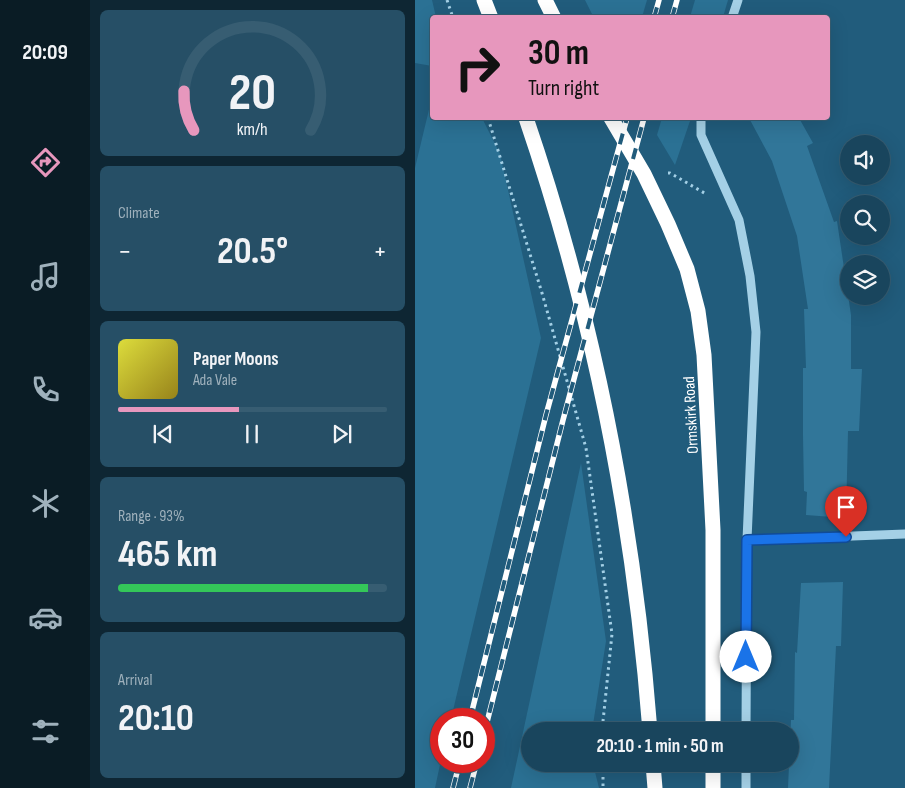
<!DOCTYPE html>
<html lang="en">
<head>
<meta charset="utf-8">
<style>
	:root { --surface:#19455d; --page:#264f66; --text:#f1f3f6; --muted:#9fb1bc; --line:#375d72; --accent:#e797bd }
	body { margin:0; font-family:"Sofia Sans Condensed",sans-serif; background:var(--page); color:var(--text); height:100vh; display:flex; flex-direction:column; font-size:19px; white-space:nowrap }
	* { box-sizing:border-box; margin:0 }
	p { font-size:16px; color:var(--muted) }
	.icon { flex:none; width:28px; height:28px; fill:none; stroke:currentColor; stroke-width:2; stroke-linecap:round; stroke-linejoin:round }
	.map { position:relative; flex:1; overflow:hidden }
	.sheet { display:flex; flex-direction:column; gap:10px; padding:10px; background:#0e2633; width:325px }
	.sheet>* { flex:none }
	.banner { position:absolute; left:15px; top:15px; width:400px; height:105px; border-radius:5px; box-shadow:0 5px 20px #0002,0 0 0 1px var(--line); background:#e797bd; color:#111; overflow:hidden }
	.tools { position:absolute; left:425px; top:135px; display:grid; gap:10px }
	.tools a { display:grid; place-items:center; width:50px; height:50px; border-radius:50%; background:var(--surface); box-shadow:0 5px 20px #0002,0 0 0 1px var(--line); font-size:25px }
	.speed { position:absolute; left:15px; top:708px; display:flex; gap:10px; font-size:25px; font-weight:700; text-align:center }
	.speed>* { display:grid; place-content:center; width:65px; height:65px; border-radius:50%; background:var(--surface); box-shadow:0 5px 20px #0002,0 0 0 1px var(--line); line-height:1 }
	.speed .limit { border:8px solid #d22; background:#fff; color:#111 }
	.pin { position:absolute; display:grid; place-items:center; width:42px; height:42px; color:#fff; margin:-51px -21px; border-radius:50% 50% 50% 0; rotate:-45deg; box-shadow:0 0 5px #0007 }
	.pin .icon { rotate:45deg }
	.me { position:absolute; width:55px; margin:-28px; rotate:0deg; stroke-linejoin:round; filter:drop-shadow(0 0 4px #0008) }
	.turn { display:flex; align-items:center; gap:18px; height:105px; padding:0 15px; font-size:22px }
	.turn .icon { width:65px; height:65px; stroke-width:2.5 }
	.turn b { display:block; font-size:35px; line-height:42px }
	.big { font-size:38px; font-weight:700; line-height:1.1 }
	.sheet .tile { flex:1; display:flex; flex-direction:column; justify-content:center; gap:8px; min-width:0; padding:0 18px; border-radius:8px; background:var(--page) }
	.sheet .dial { align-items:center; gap:0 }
	.dial svg { height:130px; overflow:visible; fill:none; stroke:var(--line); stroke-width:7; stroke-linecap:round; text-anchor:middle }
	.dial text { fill:var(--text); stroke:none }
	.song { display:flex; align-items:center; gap:15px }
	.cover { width:60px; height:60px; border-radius:8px; background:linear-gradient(135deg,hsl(60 70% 55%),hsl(50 70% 35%)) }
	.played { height:5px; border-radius:2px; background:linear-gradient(90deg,var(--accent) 45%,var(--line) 45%) }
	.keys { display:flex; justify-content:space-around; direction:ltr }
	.heat { display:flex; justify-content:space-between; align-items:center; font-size:28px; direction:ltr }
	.charge { height:8px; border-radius:4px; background:linear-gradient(90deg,#34c759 93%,var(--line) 0) }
	.trip { position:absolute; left:106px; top:722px; width:278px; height:50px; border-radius:25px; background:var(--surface); box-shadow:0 5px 20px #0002,0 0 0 1px var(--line); font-weight:700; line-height:50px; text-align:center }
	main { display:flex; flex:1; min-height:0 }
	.tabs { display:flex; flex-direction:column; width:90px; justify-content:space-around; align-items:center; background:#0a1c25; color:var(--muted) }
	.tabs .icon { width:35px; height:35px }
	.tabs .on { color:var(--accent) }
	.tabs b { font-size:22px; color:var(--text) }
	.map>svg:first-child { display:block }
	.green { fill:#2b7194 }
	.building { fill:#317699 }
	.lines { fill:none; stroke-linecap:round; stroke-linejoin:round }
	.path { stroke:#a4d0e6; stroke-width:3; stroke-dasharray:2.5 4; stroke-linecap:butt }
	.minor { stroke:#a4d0e6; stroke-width:9 }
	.highway { stroke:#fff; stroke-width:15 }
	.rail-casing { stroke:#fff; stroke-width:5.5 }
	.rail { stroke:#215c7c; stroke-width:4; stroke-dasharray:11; stroke-linecap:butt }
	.route-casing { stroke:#114b97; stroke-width:12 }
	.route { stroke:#1a73e8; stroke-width:9 }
	.labels { text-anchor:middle; stroke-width:5; stroke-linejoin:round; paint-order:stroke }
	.street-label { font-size:16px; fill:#fff; stroke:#215c7c }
</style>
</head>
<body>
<main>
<nav class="tabs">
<b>20:09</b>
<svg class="icon on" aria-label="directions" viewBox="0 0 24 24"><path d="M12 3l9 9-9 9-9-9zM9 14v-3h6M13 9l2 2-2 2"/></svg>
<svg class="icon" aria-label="music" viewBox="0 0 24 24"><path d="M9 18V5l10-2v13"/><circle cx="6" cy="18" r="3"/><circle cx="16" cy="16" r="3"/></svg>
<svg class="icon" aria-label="phone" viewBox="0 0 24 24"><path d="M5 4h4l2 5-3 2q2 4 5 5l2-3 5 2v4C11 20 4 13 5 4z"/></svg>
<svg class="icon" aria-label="climate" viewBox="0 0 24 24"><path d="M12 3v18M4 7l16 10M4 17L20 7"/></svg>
<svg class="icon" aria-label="car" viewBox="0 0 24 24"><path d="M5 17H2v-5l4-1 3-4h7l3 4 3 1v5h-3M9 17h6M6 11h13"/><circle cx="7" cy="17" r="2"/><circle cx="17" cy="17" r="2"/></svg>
<svg class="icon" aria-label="filters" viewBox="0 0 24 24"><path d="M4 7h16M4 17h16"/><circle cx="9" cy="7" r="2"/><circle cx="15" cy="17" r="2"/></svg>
</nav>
<section class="sheet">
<div class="tile dial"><svg viewBox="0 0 100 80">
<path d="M14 69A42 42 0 1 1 86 69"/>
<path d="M14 69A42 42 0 0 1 8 45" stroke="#e797bd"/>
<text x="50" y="56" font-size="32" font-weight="700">20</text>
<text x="50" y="72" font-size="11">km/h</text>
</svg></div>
<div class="tile"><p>Climate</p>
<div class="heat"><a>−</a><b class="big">20.5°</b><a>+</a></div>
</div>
<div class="tile">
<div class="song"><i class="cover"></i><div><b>Paper Moons</b><p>Ada Vale</p></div></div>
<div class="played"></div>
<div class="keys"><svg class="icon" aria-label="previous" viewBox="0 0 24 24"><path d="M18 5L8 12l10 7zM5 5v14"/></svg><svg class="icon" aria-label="pause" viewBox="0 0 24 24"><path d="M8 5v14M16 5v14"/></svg><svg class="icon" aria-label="next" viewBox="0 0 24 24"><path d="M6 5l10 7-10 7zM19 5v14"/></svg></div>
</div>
<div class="tile"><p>Range · 93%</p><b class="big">465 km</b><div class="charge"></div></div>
<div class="tile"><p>Arrival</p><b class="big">20:10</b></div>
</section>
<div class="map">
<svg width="490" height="788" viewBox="0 0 490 788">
	<rect width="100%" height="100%" fill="#215c7c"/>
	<g class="green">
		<polygon points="0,0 17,0 21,17 18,18 17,66 0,63"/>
		<polygon points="170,0 232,0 227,17 179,18"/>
		<polygon points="280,0 313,0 308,17 275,17"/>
		<polygon points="17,97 18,118 67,118 85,154 126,338 36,719 26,719 26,760 20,788 0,788 0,168"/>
		<polygon points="247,118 276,118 260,165 242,135"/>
		<polygon points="166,463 191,641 177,731 115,731 115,764 178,764 184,788 96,788"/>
	</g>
	<g class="building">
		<polygon points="334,118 384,118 398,143 392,146 419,222 422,221 436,315 436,369 447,369 444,431 433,431 431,518 391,515 392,492 389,491 388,435 388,368 391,368 389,309 393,309 382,236 357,161"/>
		<polygon points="428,582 426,646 421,646 414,788 373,788 376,720 379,720 380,652 382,653 386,583"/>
	</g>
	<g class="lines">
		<g class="path">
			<polyline points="32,0 38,18"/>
			<polyline points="73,118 127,293 171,448 197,634 187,731"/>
			<polyline points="253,173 255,173 291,194"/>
			<polyline points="188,764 188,788"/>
		</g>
		<g class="minor">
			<polyline points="317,18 323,0"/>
			<polyline points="286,118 286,135 324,220 335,276 341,332 332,540 331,731"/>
			<polyline points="332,540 490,534"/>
			<polyline points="331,764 331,788"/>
		</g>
		<g class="highway">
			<polyline points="69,0 76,18"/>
			<polyline points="130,0 139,18"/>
			<path d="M111 118C178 314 219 524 235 731"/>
			<polyline points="196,118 229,174 253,224 272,269 283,311 289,355 298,530 298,731"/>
			<polyline points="238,764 240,788"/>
			<polyline points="298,764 298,788"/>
		</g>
		<defs>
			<g id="rail">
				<polyline points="239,18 244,0"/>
				<polyline points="257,18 262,0"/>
				<polyline points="55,719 131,415 212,118"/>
				<polyline points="69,734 148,420 229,118"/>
				<polyline points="38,788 45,761"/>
				<polyline points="55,788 62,761"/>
			</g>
		</defs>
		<use href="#rail" class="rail-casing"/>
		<use href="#rail" class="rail"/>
	</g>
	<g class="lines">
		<defs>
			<polyline id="route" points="331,657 332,540 431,537"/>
		</defs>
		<use href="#route" class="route-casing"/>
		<use href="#route" class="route"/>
	</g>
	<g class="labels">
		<g class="street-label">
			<text transform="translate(275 415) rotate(-93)" y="6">Ormskirk Road</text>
		</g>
	</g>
</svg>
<div class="tools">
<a><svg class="icon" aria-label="sound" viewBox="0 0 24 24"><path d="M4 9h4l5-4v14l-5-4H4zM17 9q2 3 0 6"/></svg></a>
<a><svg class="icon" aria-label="search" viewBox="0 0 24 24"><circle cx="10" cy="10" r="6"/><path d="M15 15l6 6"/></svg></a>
<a><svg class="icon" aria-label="layers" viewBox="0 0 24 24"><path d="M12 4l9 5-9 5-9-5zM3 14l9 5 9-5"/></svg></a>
</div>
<div class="speed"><div class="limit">30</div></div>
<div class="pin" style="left:431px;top:537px;background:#d93025"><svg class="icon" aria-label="arrive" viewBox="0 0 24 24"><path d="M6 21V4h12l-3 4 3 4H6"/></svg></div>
<svg class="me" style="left:331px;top:657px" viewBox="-20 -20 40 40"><circle r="19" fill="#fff"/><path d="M0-13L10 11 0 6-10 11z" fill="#1a73e8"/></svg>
<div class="trip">20:10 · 1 min · 50 m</div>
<div class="banner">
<div class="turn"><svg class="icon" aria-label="right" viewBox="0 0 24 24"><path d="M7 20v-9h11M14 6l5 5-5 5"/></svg><div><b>30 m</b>Turn right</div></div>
</div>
</div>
</main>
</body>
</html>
